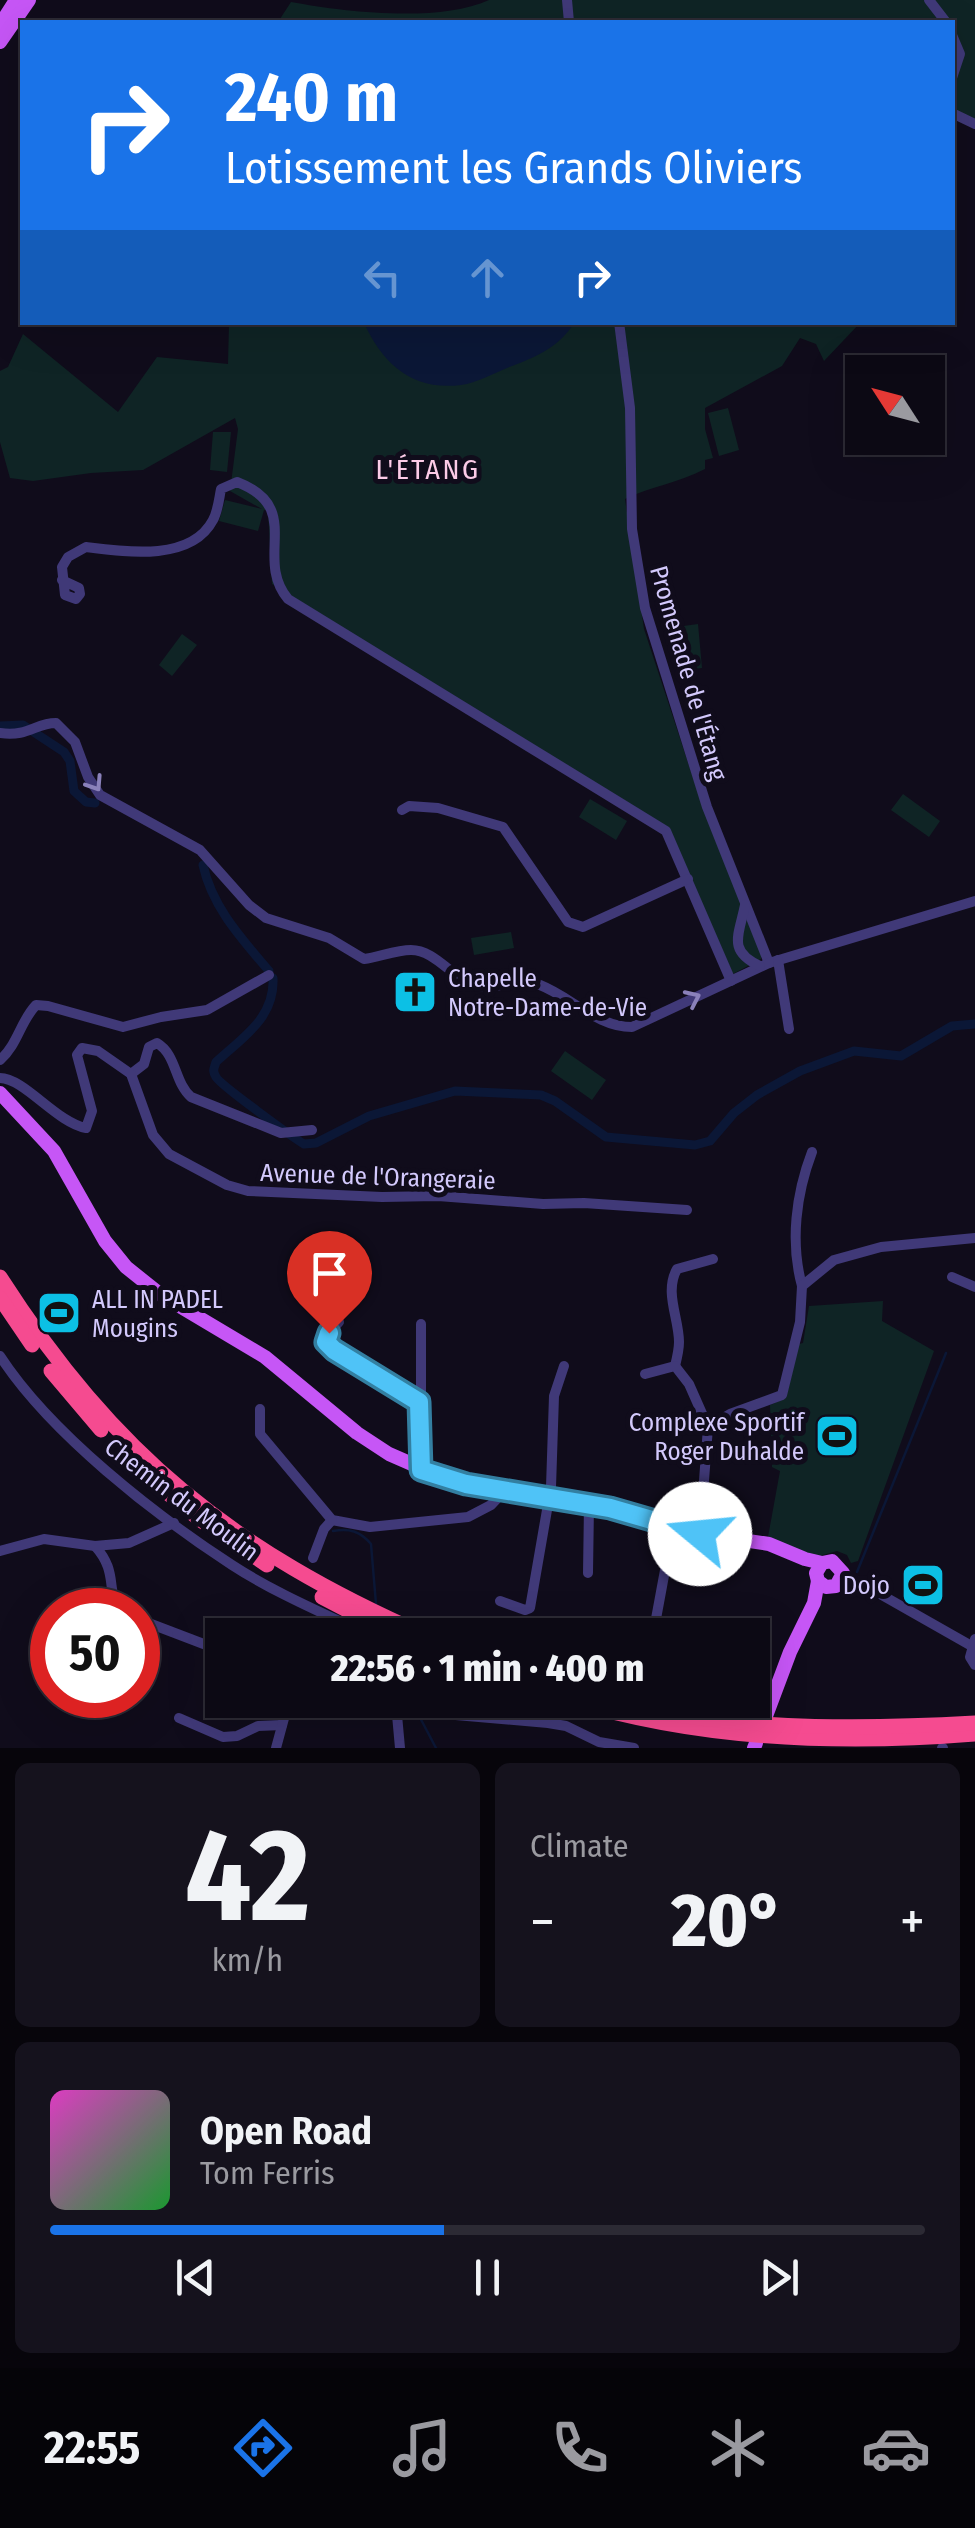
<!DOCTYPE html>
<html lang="en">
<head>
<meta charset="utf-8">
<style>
	:root { --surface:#0c0914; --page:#15121d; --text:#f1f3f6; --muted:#9a9aa0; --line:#2c2a34; --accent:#1a73e8 }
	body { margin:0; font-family:"Fira Sans Condensed",sans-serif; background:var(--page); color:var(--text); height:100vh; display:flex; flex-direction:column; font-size:38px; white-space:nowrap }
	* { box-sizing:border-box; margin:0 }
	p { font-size:32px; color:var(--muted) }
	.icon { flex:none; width:55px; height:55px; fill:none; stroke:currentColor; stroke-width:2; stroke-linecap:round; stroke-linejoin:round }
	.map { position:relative; height:1748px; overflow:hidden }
	.panel { display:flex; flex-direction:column; gap:15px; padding:15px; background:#07050b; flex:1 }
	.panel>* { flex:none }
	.banner { position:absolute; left:20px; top:20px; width:935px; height:305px; border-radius:0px; box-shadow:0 10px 40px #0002,0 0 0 2px var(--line); background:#1a73e8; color:#fff; overflow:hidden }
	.needle { width:65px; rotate:306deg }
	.controls { position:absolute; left:845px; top:355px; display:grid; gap:20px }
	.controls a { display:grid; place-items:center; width:100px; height:100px; border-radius:0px; background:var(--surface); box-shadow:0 10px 40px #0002,0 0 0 2px var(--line); font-size:50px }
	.speed { position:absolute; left:30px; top:1588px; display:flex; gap:20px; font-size:50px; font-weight:700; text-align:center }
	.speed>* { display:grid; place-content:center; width:130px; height:130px; border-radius:50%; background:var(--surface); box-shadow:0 10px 40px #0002,0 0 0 2px var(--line); line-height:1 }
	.speed .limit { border:15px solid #d22; background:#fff; color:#111 }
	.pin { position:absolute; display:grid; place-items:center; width:85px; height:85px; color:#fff; margin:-102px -42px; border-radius:50% 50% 50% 0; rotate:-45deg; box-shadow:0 0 10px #0007 }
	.pin .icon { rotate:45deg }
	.me { position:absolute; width:110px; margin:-55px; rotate:287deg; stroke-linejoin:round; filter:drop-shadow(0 0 8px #0008) }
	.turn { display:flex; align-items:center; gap:35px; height:210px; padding:0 40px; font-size:45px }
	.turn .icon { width:130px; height:130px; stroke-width:2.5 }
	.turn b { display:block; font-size:70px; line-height:85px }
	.lanes { display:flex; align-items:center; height:95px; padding:0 40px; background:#0003; justify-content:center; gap:50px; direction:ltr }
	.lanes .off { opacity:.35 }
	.big { font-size:75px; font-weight:800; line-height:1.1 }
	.panel .widget { flex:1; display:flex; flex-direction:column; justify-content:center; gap:15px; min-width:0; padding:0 35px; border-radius:15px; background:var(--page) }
	.panel .dial { align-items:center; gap:0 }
	.dial b { font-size:130px; line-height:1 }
	.song { display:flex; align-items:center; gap:30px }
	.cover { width:120px; height:120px; border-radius:15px; background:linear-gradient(135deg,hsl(310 70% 55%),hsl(130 70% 35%)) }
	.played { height:10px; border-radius:5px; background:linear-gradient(90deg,var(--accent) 45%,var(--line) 45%) }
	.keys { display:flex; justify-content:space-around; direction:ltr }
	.heat { display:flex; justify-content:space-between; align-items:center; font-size:55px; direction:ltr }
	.panel .tiles { flex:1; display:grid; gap:15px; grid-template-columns:1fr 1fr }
	.widget:last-child { grid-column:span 2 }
	.trip { position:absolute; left:205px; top:1618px; width:565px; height:100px; border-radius:0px; background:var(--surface); box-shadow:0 10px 40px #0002,0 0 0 2px var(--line); font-weight:800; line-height:100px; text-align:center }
	.menu { display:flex; height:160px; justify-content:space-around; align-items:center; background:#050408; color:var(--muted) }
	.menu .icon { width:70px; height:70px }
	.menu .active { color:var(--accent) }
	.menu b { font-size:45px; color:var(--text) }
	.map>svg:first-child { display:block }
	.green { fill:#0f2425 }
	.water { fill:#0b1736 }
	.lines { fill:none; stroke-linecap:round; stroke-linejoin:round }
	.stream { stroke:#0b1736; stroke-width:2.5 }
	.canal { stroke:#0b1736; stroke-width:9 }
	.minor { stroke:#403978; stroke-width:10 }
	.major { stroke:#c656f6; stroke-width:14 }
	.highway { stroke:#f54b90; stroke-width:15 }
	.oneway { stroke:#8a81ba }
	.route-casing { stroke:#337fa1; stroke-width:25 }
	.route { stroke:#4fc3f7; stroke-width:18 }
	.labels { text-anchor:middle; stroke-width:10; stroke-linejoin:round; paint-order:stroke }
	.street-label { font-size:25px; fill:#d3c9fc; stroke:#100c1b }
	.poi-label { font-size:25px; fill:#d3c9fc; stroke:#100c1b; text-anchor:start }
	.neighbourhood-label { font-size:28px; letter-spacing:2.5px; fill:#fccbe7; stroke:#100c1b }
</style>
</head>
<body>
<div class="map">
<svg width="975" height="1748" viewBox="0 0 975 1748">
	<rect width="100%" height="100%" fill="#100c1b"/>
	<g class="green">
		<path d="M489 0H975V127L953 118 952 22H278L291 2C345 12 439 23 489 0Z"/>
		<path d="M229 323H860L824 361 816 344 800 338 782 366 705 408V429L713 458 705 460V469C678 483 652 486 625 499L644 629 701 802 761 954V959L733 974 668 827 272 584 268 511 264 510 258 531 219 521 225 500 262 509 230 491 238 429 235 418 143 470 91 473 33 481 10 478 0 442V371L8 367 23 334 118 412 157 357 228 364Z"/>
		<polygon points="728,408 739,450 719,456 708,413"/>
		<polygon points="213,432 231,432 227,472 210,470"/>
		<polygon points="698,624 702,668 681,670 676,627"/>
		<polygon points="182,634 197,645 172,676 159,665"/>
		<polygon points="903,794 940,821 929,837 891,810"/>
		<polygon points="590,799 627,821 616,840 579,817"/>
		<polygon points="511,932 514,948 474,955 471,938"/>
		<polygon points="565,1051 606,1080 592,1100 551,1071"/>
		<polygon points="883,1301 882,1321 934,1351 858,1561 851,1563 847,1555 837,1551 816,1557 768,1537 780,1471 772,1467 770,1405 786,1398 799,1344 803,1343 809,1306"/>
	</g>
	<path class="water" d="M364 323H574C561 345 537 357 512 366 496 372 477 383 461 385 412 391 383 364 364 323Z"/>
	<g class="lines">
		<g class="stream">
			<path d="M333 1531C349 1528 360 1531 371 1544L376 1604"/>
			<polyline points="857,1572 946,1353"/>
			<polyline points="416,1710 436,1748"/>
		</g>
		<g class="canal">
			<polyline points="0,726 23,725 64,752 70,761 74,791 86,802 95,803"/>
			<path d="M203 865C212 907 242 939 269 971"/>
			<path d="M273 978C275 1018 243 1037 216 1062 214 1069 212 1070 216 1077 219 1084 295 1139 304 1144L316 1143 369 1116 455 1091 541 1095 555 1101 606 1137 695 1145 710 1141 734 1113 757 1095 800 1071 854 1051 901 1056 952 1026 975 1024"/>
		</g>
		<g class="minor">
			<polyline points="567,0 569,22"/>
			<polyline points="929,0 946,22"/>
			<polyline points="952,35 960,54 952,78"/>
			<polyline points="952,113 975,124"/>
			<polyline points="619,322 630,408 632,529 645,608 707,807 769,963"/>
			<path d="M62 580 79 588 80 594 76 599 65 595 62 567 68 557 86 547C125 552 191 562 213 520 218 511 219 499 221 489L237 482C305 508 253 557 288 599L666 831 731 981"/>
			<path d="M0 733C29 737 35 723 56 723L75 742 88 777 100 795 200 850 249 905 266 918 329 938 364 959C379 957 396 950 411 950 437 950 453 981 479 986 500 989 519 977 540 985 571 997 597 1027 632 1027L769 963 975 901"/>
			<polyline points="402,810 409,806 438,808 503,827 568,922 583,927 688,879"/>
			<path d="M745 905C739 935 727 951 760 966"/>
			<polyline points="778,960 789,1029"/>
			<path d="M0 1060C18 1044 20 1022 36 1005L48 1006 123 1027 161 1017 207 1010 269 975"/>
			<path d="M131 1074 144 1064 149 1047 157 1043C177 1055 174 1082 191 1097L281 1133 312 1130"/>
			<path d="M0 1078C24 1078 57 1123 86 1128L92 1111 77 1055 82 1048 98 1051 131 1074 153 1135 169 1154 227 1185 248 1191 382 1197 438 1196 543 1204 584 1203 687 1210"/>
			<polyline points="952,1277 975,1287"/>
			<path d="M802 1286C790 1242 796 1194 812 1152"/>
			<polyline points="339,1322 329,1333 326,1342 334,1351 419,1402"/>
			<path d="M0 1356C50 1433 155 1515 232 1565 275 1593 323 1613 369 1635"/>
			<path d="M675 1366C677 1358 679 1350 679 1342 679 1318 664 1292 677 1269L713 1259"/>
			<polyline points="645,1374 675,1366 689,1384 708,1427"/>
			<polyline points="260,1409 260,1434 332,1520 370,1527 468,1517 491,1505 505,1490"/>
			<polyline points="421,1470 421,1324"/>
			<polyline points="700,1534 708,1427 730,1414 782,1395 800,1322 802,1286 834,1260 881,1247 975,1238"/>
			<path d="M95 1546C119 1573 105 1589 120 1610"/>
			<polyline points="0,1551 44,1539 95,1546 129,1543 174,1523"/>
			<polyline points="313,1558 324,1529 332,1520"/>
			<polyline points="588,1573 589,1505"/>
			<polyline points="843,1573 975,1648"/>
			<polyline points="500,1601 525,1610 530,1608 551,1487 554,1396 564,1366"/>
			<polyline points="138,1619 222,1651"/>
			<polyline points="653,1635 673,1527"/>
			<polyline points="975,1639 970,1657 975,1665"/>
			<polyline points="349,1700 358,1703 416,1705 444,1714 548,1723 566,1726 599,1742 634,1748"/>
			<polyline points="396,1704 400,1748"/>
			<polyline points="179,1718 223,1737 237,1736 258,1726 282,1725"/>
			<polyline points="276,1748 289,1700"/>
			<polyline points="942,1748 943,1748"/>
		</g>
		<g class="major">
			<polyline points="0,25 16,0"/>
			<polyline points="0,42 29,0"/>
			<polyline points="0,1093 54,1151 105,1241 126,1267 161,1295 265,1357 357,1433 389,1454 444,1478 610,1508 689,1532 769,1544 805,1559 822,1563 832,1561 843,1573 836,1586 826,1587 818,1581 816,1573 822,1563"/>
			<polyline points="766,1716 790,1652 814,1603 818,1581"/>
			<polyline points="754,1748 756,1743"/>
		</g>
		<g class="highway">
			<path d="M0 1277C114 1455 232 1550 425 1635"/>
			<polyline points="0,1298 32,1345"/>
			<polyline points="51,1371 101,1430"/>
			<polyline points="153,1481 199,1519 267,1565"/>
			<polyline points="322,1597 368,1621"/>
			<path d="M570 1700C699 1740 841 1745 975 1734"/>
			<path d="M655 1711C760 1730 869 1729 975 1723"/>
		</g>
	</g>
	<defs><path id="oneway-chevron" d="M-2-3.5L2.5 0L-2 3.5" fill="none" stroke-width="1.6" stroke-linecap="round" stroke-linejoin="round" transform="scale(2.5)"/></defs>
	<g class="oneway">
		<use href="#oneway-chevron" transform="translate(95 784) rotate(57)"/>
		<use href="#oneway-chevron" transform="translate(693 998) rotate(-25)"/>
	</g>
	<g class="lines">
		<defs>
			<polyline id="route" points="329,1333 326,1342 334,1350 419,1402 421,1470 466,1484 610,1508 700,1534"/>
		</defs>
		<use href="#route" class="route-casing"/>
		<use href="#route" class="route"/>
	</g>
	<defs>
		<symbol id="church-square" viewBox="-11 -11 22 22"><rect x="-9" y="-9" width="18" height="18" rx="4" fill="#0cc0e5" stroke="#100c1b"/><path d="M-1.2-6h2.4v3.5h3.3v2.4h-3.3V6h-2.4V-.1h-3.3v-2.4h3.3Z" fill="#111"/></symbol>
		<symbol id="stadium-square" viewBox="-11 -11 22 22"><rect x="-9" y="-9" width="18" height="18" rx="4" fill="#0cc0e5" stroke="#100c1b"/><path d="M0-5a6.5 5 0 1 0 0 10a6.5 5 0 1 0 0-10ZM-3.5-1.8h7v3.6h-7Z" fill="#111"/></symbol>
	</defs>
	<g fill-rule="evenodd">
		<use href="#church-square" x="390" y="967" width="50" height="50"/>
		<use href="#stadium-square" x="34" y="1288" width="50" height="50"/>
		<use href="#stadium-square" x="812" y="1411" width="50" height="50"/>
		<use href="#stadium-square" x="898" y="1560" width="50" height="50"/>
	</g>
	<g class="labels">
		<g class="street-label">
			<text transform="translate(689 673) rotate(74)" y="9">Promenade de l'Étang</text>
			<text transform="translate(378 1176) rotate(2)" y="9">Avenue de l'Orangeraie</text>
			<text transform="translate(182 1499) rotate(37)" y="9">Chemin du Moulin</text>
		</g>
		<g class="poi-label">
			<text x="448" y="987">Chapelle<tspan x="448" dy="29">Notre-Dame-de-Vie</tspan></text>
			<text x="92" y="1308">ALL IN PADEL<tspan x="92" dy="29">Mougins</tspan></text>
			<text x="804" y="1431" text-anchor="end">Complexe Sportif<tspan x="804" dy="29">Roger Duhalde</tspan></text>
			<text x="890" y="1594" text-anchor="end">Dojo</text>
		</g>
		<g class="neighbourhood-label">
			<text x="428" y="479">L'ÉTANG</text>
		</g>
	</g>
</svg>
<div class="controls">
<a><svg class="needle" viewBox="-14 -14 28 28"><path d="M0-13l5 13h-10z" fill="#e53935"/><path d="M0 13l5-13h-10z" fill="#9a9aa0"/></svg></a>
</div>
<div class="speed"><div class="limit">50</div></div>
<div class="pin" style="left:329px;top:1333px;background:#d93025"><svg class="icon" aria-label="arrive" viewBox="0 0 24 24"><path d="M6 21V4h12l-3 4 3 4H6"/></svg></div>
<svg class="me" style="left:700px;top:1534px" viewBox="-20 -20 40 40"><circle r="19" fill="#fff"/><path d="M0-13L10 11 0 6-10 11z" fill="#4fc3f7"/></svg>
<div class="trip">22:56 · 1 min · 400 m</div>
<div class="banner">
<div class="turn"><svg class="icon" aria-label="right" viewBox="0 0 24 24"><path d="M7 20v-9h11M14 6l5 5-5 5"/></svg><div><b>240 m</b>Lotissement les Grands Oliviers</div></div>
<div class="lanes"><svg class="icon off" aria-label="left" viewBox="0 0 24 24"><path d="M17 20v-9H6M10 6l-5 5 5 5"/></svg><svg class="icon off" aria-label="ahead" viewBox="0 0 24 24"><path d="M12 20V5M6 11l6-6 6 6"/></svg><svg class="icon" aria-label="right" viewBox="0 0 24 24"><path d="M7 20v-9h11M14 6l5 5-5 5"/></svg></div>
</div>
</div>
<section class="panel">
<div class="tiles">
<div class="widget dial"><b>42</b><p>km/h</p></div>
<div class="widget"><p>Climate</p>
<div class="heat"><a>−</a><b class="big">20°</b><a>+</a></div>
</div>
<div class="widget">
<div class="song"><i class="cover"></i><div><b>Open Road</b><p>Tom Ferris</p></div></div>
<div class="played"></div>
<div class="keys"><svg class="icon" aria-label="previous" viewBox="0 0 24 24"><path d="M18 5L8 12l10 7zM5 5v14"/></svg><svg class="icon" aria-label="pause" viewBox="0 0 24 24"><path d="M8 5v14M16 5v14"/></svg><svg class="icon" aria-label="next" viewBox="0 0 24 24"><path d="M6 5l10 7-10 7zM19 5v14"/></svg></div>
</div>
</div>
</section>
<nav class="menu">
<b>22:55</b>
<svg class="icon active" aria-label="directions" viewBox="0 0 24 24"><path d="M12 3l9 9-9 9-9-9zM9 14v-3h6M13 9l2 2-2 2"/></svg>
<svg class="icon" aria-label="music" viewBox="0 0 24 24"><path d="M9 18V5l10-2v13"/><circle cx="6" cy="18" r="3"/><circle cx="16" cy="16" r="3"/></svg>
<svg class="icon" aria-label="phone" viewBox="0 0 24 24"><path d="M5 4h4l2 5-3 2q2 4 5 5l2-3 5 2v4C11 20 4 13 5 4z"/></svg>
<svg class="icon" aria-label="climate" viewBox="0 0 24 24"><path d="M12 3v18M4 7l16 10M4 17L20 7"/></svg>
<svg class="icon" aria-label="car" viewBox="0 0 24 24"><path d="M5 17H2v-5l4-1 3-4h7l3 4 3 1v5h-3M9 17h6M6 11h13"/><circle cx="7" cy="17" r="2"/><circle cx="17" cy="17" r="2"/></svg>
</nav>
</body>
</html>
